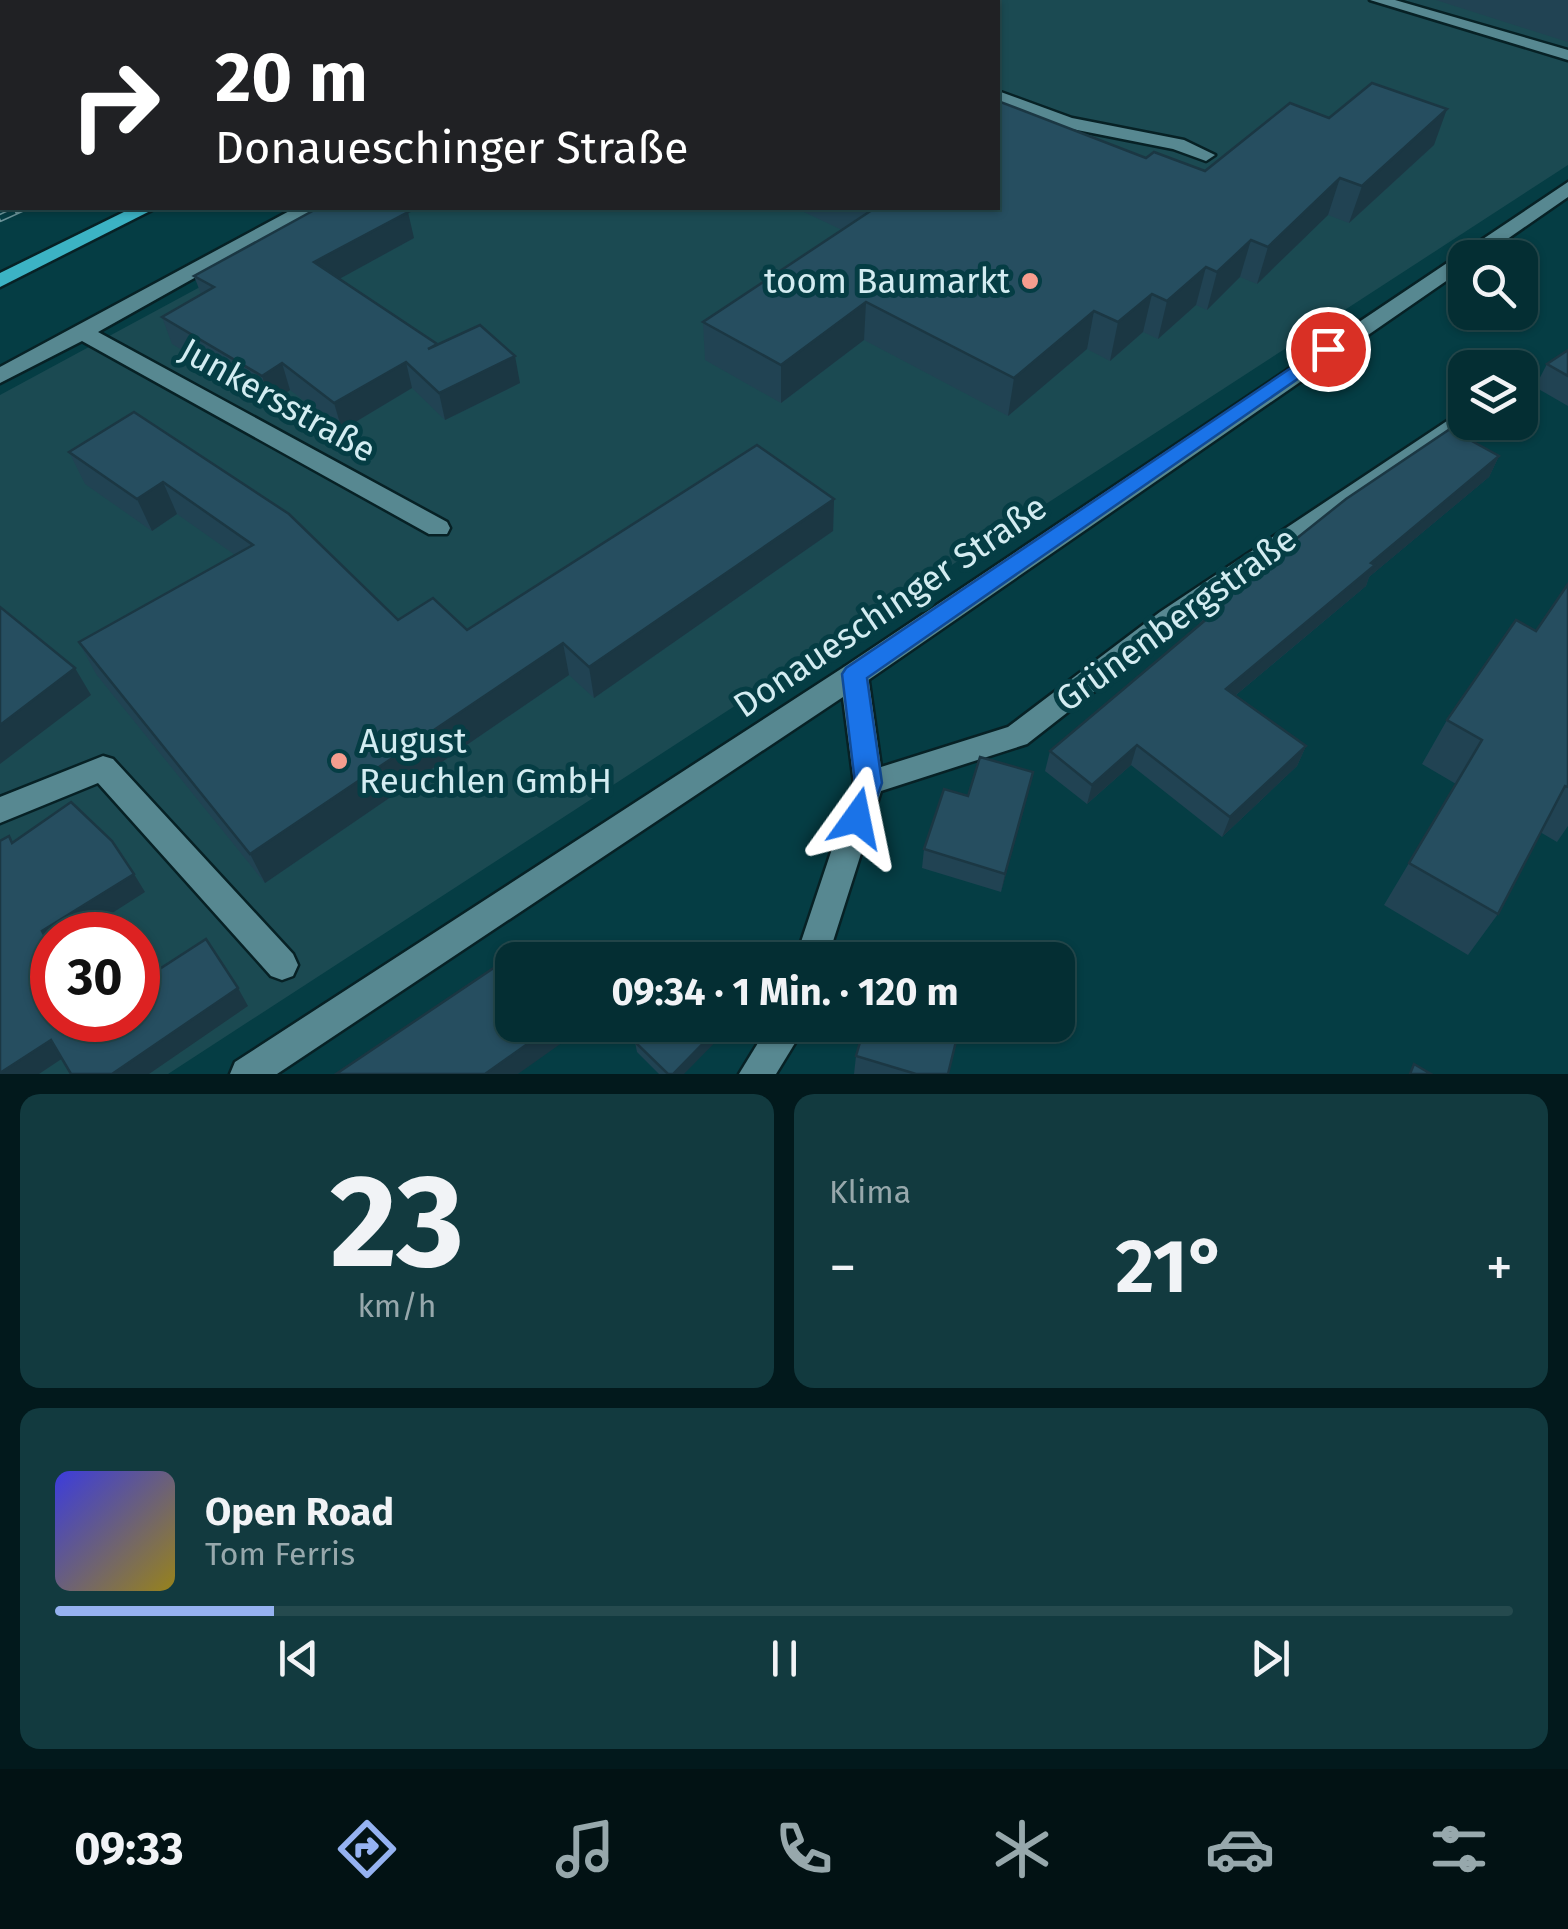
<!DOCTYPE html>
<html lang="de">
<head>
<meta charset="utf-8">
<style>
	:root { --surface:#042e33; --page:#123a3f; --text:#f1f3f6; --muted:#97a8ac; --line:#254a4e; --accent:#95b2f1 }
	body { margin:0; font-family:"Fira Sans",sans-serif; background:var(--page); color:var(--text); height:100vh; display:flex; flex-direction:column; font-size:38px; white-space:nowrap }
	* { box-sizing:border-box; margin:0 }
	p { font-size:32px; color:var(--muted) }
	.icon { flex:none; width:55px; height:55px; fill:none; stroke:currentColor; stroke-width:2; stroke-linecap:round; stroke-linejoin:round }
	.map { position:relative; height:1074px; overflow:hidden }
	.details { display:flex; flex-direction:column; gap:20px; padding:20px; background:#02191c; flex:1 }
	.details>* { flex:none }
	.hud { position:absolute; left:0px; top:0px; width:1000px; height:210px; box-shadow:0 2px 8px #0004,0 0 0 2px var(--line); background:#202124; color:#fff; overflow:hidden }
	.fabs { position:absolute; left:1448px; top:240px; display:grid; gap:20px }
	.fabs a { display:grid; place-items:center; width:90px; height:90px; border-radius:20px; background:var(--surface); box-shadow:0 2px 8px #0004,0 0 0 2px var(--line); font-size:50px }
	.speed { position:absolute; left:30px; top:912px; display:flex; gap:20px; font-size:50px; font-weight:700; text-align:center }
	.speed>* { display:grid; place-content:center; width:130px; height:130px; border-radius:50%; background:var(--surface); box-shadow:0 2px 8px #0004,0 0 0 2px var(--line); line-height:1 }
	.speed .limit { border:15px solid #d22; background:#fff; color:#111 }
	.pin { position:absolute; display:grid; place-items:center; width:85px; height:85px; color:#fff; margin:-42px; border:5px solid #fff; border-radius:50%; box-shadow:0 2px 10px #0007 }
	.me { position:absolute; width:110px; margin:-55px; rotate:12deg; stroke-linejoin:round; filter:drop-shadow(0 0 8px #0008) }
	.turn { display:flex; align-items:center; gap:35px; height:210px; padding:0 50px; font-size:45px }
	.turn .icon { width:130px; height:130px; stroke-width:2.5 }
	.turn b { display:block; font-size:70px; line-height:85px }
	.big { font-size:75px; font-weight:700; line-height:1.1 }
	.details .tile { flex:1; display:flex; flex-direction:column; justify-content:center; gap:15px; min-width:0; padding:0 35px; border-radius:20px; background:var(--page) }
	.details .dial { align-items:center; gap:0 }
	.dial b { font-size:130px; line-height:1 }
	.song { display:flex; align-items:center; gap:30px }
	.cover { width:120px; height:120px; border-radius:15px; background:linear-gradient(135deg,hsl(240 70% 55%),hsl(50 70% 35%)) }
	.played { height:10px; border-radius:5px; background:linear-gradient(90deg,var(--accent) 15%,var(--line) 15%) }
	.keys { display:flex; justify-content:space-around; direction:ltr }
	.heat { display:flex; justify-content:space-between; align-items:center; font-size:55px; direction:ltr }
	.details .tiles { flex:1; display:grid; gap:20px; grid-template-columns:1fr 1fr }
	.tile:last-child { grid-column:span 2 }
	.trip { position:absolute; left:495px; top:942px; width:580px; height:100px; border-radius:20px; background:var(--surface); box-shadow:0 2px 8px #0004,0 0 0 2px var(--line); font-weight:700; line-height:100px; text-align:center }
	.tabs { display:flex; height:160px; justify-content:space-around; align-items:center; background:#021214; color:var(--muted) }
	.tabs .icon { width:70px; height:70px }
	.tabs .on { color:var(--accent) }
	.tabs b { font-size:45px; color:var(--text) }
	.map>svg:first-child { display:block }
	.built { fill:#1b4a52; fill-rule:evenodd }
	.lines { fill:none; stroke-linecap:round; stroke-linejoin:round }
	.lane-casing { stroke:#072125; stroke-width:5 }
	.street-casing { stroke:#072125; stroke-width:5 }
	.secondary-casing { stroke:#072125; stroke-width:5 }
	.primary-casing { stroke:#072125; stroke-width:5 }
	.lane { fill:#578891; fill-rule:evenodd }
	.street { fill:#578891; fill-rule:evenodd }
	.secondary { fill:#578891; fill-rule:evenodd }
	.primary { fill:#3cb3c4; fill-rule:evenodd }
	.rail-casing { stroke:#6c949a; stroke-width:8 }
	.rail { stroke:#053d44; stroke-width:5; stroke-dasharray:16; stroke-linecap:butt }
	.wall { fill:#214353 }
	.shaded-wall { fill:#1b3743 }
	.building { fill:#264e60; stroke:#1b3743; stroke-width:2.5 }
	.route { fill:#1a73e8; stroke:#114b97; stroke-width:2.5 }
	.poi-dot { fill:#f59d8e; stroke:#053d44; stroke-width:4 }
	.labels { text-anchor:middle; stroke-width:10; stroke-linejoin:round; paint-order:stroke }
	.poi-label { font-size:35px; fill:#d3ecf1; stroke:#053d44; text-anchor:end }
	.street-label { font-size:35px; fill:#d3ecf1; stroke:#053d44 }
</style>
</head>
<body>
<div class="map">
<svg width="1568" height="1074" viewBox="0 0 1568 1074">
	<rect width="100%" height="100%" fill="#053d44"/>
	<g class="built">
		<polygon points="0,0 372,0 2,2 0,169"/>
		<path d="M729 0H1568V165L168 1074H0V395L346 208H998V2H725ZM52 935H138V1020H52Z"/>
	</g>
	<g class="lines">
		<defs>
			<g id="lane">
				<polygon points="1370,0 1395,0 1568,50 1568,60"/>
				<polygon points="103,756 113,759 293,954 298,965 293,976 282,980 271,976 98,783 0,823 0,797"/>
			</g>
			<g id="street">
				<polygon points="747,0 767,0 768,2 749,2"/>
				<polygon points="998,91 1072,118 1184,140 1215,155 1206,161 1173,149 1062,127 998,102"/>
				<polygon points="295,208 319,208 98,332 447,522 450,528 447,534 429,534 82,341 0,383 0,367"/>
				<polygon points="1465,409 1465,422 1473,422 1178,626 1027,744 881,791 827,960 795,960 854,783 840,675 844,667 854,664 864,667 868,675 881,767 1008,727 1160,612"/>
				<polygon points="769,1025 806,1025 776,1074 739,1074"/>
			</g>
			<polygon id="secondary" points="1568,182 1568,197 1480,258 1465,258 1465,268 864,683 277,1074 230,1074 235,1062 844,667"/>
			<polygon id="primary" points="132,208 156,208 0,287 0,273"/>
		</defs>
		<use href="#lane" class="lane-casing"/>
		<use href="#street" class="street-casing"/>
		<use href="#secondary" class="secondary-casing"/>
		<use href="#primary" class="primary-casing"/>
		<use href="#lane" class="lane"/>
		<use href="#street" class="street"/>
		<use href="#secondary" class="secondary"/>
		<use href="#primary" class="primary"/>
		<defs>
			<g id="rail">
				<polyline points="404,2 410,0"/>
				<polyline points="442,2 447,0"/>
				<polyline points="0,218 22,208"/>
			</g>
		</defs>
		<use href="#rail" class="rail-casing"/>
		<use href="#rail" class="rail"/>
	</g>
	<g class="wall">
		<polygon points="820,0 965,0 961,2 828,2"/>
		<polygon points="1436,0 1568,0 1568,42"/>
		<polygon points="1329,118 1434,145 1349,223 1328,215 1257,284 1240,277 1207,310 1196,305 1158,339 1143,332 1110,361 1087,349 1008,416 864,340 781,403 705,360 703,322 842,230 804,212 804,208 998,208 1146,158 1205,171"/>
		<polygon points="414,238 339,279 437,344 520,383 445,420 412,388 342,430 290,390 271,403 172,344 162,317 201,294 194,276"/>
		<polygon points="1568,350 1568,406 1535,387 1547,364"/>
		<polygon points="134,412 398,620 467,630 834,499 833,531 594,698 569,675 265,883 96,674 79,642 235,555 177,514 152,531 85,484 69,452"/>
		<polygon points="1499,456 1489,477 1369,577 1366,586 1236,695 1306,746 1297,766 1222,837 1131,765 1087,804 1045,771 1050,751 1199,625 1203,613"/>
		<polygon points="1568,584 1568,826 1557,842 1540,832 1498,914 1468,955 1384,905 1456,784 1422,764 1447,720 1536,631"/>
		<polygon points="1033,772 1001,892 922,868 924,849 968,796"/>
		<polygon points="635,1042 684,1074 659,1074 637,1052"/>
		<polygon points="856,1056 949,1074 854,1074"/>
	</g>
	<g class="shaded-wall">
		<polygon points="929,0 965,0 961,2 927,2"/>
		<polygon points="1447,109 1434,145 1349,223 1362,186"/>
		<polygon points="1340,178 1328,215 1257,284 1268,247"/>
		<polygon points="408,212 414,238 321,289 314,262"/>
		<polygon points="1251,240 1240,277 1207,310 1217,272"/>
		<polygon points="1206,267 1196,305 1158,339 1167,301"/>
		<polygon points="1152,294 1143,332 1110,361 1118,322"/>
		<polygon points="866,302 864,340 781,403 781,365"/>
		<polygon points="1094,311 1087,349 1008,416 1014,378"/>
		<polygon points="515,356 520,383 445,420 439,393"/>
		<polygon points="406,362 412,388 342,430 334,403"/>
		<polygon points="282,363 290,390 271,403 262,376"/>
		<polygon points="1499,456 1489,477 1369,577 1366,586 1219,709 1226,689 1371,563"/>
		<polygon points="163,482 177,514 152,531 137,499"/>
		<polygon points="834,499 833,531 594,698 589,667"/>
		<polygon points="563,643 569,675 265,883 250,854"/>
		<polygon points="75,668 91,695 0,764 0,725"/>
		<polygon points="1137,745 1131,765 1087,804 1092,785"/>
		<polygon points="1306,746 1297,766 1222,837 1230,817"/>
		<polygon points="1033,772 1029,791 1001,892 1005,874"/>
		<polygon points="134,874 145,892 78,935 52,935 52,949 42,931"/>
		<polygon points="238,988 248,1006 149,1074 112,1074"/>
		<polygon points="554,1025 587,1025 518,1074 485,1074"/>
		<polygon points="721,1025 732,1025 684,1074 673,1074"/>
		<polygon points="51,1040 66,1056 39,1074 0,1074"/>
	</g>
	<g class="building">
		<polygon points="1372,83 1447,109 1362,186 1340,178 1268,247 1251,240 1217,272 1206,267 1167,301 1152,294 1118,322 1094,311 1014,378 866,302 781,365 703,322 875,208 873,208 998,208 998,101 1146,158 1154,152 1205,171 1290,103 1329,118"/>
		<polygon points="318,208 400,208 408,212 314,262 437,344 428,349 480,325 515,356 439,393 406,362 334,403 282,363 262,376 162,317 214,287 194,276"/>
		<polygon points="1568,350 1568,376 1547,364"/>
		<polygon points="134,412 289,514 398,620 433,598 467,630 757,445 834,499 589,667 563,643 250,854 79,642 253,545 163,482 137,499 69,452"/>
		<polygon points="1450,429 1499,456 1371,563 1375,565 1226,689 1306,746 1230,817 1137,745 1092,785 1050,751 1209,617 1203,613 1346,499"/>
		<polygon points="1568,584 1568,787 1565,786 1498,914 1409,863 1482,740 1447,720 1516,620 1536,631"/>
		<polygon points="0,607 75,668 0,725"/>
		<polygon points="980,757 1033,772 1005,874 924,849 944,789 968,796"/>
		<polygon points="71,802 112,841 134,874 42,931 52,949 52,1020 138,1020 138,983 206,939 238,988 112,1074 71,1074 51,1040 0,1073 0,841 9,836 12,843"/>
		<polygon points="510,957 512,960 512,1025 554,1025 485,1074 336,1074"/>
		<polygon points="652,1025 721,1025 673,1074 668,1074 635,1042"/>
		<polygon points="865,1025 960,1025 948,1074 916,1074 856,1056"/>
		<polygon points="1414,1064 1431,1074 1410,1074"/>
	</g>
	<polygon class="route" points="1328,343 1338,349 1335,353 867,678 882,783 867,826 857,830 848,826 844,818 855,783 842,674 846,668"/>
	<g class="poi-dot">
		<circle cx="1030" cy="281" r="10"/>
		<circle cx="339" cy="761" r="10"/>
	</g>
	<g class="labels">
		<g class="poi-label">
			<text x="1010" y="293">toom Baumarkt</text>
			<text x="359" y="753" text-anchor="start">August<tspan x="359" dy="40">Reuchlen GmbH</tspan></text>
		</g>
		<g class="street-label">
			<text transform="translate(278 400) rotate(29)" y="12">Junkersstraße</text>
			<text transform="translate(890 606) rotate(-34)" y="12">Donaueschinger Straße</text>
			<text transform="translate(1176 619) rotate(-36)" y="12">Grünenbergstraße</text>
		</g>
	</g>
</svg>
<div class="fabs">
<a><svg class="icon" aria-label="search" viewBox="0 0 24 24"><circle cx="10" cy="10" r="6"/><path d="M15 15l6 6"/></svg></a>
<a><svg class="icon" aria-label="layers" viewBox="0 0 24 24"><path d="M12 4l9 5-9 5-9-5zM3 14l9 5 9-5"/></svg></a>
</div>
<div class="speed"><div class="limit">30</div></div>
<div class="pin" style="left:1328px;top:349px;background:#d93025"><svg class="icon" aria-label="arrive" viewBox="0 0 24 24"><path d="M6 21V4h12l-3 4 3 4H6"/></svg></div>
<svg class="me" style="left:857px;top:818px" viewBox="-20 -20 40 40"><path d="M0-17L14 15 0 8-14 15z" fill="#1a73e8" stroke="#fff" stroke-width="4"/></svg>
<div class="trip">09:34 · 1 Min. · 120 m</div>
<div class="hud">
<div class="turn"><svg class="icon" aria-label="right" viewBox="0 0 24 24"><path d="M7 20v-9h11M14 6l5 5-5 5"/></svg><div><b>20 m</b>Donaueschinger Straße</div></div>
</div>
</div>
<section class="details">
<div class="tiles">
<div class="tile dial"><b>23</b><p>km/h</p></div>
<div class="tile"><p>Klima</p>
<div class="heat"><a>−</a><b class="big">21°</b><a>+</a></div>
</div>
<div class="tile">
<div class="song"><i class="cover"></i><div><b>Open Road</b><p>Tom Ferris</p></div></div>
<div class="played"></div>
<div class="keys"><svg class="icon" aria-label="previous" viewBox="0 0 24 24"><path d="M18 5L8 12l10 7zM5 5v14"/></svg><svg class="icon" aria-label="pause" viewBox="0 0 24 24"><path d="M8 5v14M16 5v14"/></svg><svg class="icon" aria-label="next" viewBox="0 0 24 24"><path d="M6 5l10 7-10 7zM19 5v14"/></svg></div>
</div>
</div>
</section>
<nav class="tabs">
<b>09:33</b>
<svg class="icon on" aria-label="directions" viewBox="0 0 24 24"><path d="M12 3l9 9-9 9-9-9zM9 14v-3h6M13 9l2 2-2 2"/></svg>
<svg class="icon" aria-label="music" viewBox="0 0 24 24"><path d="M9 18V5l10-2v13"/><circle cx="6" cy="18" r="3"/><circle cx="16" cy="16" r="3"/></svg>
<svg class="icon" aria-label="phone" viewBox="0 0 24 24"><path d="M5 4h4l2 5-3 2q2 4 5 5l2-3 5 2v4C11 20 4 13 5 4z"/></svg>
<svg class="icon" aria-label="climate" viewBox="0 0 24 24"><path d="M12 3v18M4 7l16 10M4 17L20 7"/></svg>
<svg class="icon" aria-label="car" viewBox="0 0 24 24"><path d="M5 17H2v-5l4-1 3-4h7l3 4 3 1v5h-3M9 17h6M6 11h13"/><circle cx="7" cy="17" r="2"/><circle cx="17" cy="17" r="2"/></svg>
<svg class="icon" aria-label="filters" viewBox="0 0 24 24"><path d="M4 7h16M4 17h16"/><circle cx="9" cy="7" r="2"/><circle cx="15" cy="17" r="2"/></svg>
</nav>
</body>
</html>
